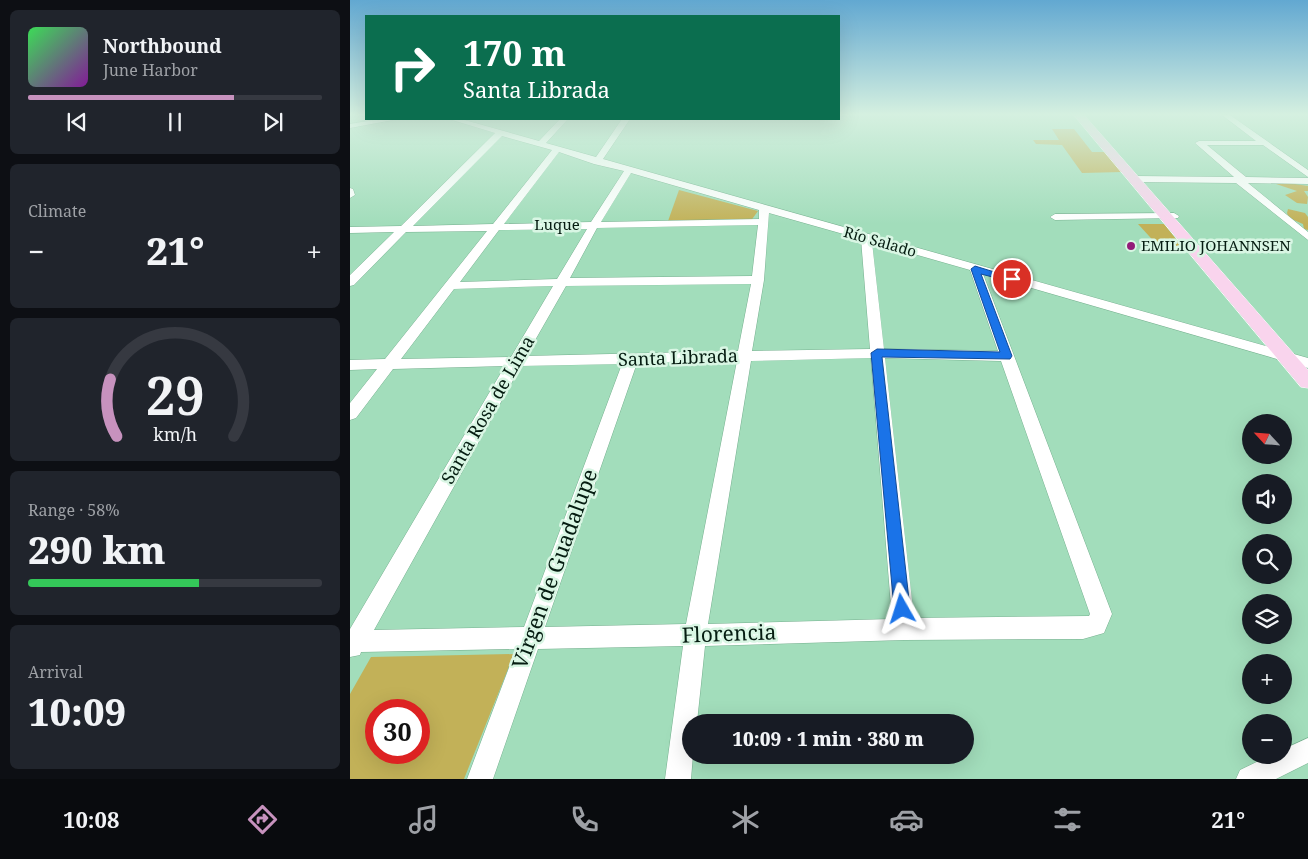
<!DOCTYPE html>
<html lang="en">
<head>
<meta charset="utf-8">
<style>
	:root { --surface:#171b24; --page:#20242c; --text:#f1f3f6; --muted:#9ea1a6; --line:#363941; --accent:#c792be }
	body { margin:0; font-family:"Noto Serif",serif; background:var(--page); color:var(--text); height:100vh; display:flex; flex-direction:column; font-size:19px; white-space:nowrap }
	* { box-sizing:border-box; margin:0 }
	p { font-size:16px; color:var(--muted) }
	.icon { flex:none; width:28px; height:28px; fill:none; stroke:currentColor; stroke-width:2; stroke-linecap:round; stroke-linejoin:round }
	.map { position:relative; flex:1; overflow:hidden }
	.panel { display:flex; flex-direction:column; gap:10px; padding:10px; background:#0d0f14; width:350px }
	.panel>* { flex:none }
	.guide { position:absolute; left:15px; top:15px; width:475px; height:105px; border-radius:0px; box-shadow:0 5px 20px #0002; background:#0b6e4f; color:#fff; overflow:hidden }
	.needle { width:32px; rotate:296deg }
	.controls { position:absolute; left:892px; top:414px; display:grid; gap:10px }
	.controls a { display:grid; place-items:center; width:50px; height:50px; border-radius:50%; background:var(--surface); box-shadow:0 5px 20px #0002; font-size:25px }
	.speed { position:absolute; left:15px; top:699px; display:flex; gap:10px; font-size:25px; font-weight:700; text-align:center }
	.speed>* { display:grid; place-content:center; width:65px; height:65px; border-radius:50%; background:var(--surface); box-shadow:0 5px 20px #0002; line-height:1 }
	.speed .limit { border:8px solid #d22; background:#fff; color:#111 }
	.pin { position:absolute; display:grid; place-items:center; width:42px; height:42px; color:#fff; margin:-21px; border:2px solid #fff; border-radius:50%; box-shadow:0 1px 5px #0007 }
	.me { position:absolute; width:55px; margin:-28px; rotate:354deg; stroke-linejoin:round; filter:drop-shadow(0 0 4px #0008) }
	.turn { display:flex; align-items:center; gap:18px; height:105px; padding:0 15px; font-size:22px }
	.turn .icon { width:65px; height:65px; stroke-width:2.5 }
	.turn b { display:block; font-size:35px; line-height:42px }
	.big { font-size:38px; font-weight:800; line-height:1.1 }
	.panel .card { flex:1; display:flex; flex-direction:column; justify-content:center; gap:8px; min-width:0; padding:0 18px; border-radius:8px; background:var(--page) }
	.panel .dial { align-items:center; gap:0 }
	.dial svg { height:130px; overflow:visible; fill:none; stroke:var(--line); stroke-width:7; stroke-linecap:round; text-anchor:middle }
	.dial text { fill:var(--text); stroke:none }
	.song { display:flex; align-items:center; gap:15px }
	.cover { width:60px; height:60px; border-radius:8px; background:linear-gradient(135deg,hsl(130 70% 55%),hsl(290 70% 35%)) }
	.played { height:5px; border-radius:2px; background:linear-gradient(90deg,var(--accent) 70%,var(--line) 70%) }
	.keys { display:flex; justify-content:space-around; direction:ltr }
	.heat { display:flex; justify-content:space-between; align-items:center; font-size:28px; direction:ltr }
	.charge { height:8px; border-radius:4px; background:linear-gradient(90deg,#34c759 58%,var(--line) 0) }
	.trip { position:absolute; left:332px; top:714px; width:292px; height:50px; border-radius:25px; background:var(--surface); box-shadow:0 5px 20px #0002; font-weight:800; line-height:50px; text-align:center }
	.dock { display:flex; height:80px; justify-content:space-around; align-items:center; background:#090b0e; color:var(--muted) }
	.dock .icon { width:35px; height:35px }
	.dock .selected { color:var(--accent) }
	.dock b { font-size:22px; color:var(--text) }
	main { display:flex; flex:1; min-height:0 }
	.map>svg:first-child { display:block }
	.green { fill:#c2b158; fill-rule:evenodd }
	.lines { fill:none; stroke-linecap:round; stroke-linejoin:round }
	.minor-casing { stroke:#76b08f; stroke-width:1 }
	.major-casing { stroke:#fff; stroke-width:1 }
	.minor { fill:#fff; fill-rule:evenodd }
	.major { fill:#f9d4ed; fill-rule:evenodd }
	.route { fill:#1a73e8; stroke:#114b97 }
	.poi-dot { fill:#931c79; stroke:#d9f6e4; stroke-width:2 }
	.labels { text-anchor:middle; stroke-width:5; stroke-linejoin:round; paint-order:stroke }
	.far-street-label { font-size:15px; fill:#051c11; stroke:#d9f6e4 }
	.far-poi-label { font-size:15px; fill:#051c11; stroke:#d9f6e4; text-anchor:start }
	.street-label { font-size:18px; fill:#051c11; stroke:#d9f6e4 }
	.near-street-label { font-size:21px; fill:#051c11; stroke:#d9f6e4 }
</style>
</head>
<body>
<main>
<section class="panel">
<div class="card">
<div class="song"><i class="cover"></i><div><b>Northbound</b><p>June Harbor</p></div></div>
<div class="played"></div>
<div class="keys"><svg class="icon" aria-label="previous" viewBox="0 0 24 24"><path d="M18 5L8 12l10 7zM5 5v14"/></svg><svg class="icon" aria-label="pause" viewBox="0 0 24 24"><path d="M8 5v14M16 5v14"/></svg><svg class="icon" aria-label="next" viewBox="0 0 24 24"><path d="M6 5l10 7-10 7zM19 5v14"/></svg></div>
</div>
<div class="card"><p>Climate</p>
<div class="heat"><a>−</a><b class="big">21°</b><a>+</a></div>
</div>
<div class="card dial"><svg viewBox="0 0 100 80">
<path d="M14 69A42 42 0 1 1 86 69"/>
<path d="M14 69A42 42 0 0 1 10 34" stroke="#c792be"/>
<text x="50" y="56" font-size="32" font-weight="700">29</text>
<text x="50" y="72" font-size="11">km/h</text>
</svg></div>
<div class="card"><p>Range · 58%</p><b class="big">290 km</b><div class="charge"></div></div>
<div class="card"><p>Arrival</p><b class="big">10:09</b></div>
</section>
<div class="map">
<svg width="958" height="779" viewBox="0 0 958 779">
	<rect width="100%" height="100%" fill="#a2ddbb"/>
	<g class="green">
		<polygon points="702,129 724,129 742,152 755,152 772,172 732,173 712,145 686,144 683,140 709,140"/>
		<polygon points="932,182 958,186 958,191 954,191 958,197 957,204 947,203 935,195 947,191 926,184"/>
		<polygon points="329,190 408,211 400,222 317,224"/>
		<polygon points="938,209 955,213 958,217 958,230 954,229 953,224 939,218 937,213"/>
		<polygon points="788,224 814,224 834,249 810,248"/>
		<path d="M164 654 114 779H0V694L21 657ZM26 710H69V752H26Z"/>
	</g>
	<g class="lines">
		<defs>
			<g id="minor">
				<polygon points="872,115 880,115 958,170 958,177 913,145 857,145 896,177 958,178 958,184 898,183 958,232 958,240 886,183 785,182 780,179 785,176 884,177 845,143 849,141 906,141"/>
				<polygon points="31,119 48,119 0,128 0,124"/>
				<path d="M99 119H111L189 141 210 119H218L196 143 246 157 272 119H280L253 159 958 358V368L633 274 762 614 754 633 733 639 554 640 355 646 347 722H341V755H343L341 779H315L333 646 188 649 143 779H117L166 649 11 652 10 655 0 657V629L155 366 43 369 6 418 0 420V403L27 369 0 370V360L35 359 137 231 56 232 4 285 0 286V275L44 232 0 233V227L51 226 145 133ZM152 136 202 150 143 224 63 226ZM209 152 244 164 274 171 241 222 154 224ZM281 173 409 210V219L251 222ZM419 213 511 239 520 349 402 351 414 280ZM408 225 402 276 220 278 247 228ZM237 229 207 279 110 282 149 230ZM522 242 620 270 648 351 534 349ZM401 284 388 351 176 356 216 286ZM203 286 161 357 51 359 104 289ZM521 358 542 619 358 624 401 361ZM535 358 651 361 740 614 739 616 564 618ZM387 361 336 624 195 627 287 363ZM272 364 174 627 24 630 171 366Z"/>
				<polygon points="0,188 3,189 5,195 0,198"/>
				<polygon points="824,213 829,216 828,218 705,220 700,217 705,214"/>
				<polygon points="958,738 958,763 926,779 886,779 890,770 921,755 934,755 934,749"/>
			</g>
			<polygon id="major" points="724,115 734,115 958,370 958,388 951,387"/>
		</defs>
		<use href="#minor" class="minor-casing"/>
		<use href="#major" class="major-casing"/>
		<use href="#minor" class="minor"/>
		<use href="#major" class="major"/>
	</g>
	<linearGradient id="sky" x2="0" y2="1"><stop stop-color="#62a8d1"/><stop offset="0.51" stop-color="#d5f0e0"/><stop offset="1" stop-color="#d5f0e0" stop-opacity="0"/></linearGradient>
	<rect width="958" height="224" fill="url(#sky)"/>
	<polygon class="route" points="625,266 667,279 662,282 631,274 662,356 660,359 532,357 560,609 558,615 552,617 547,615 544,609 521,353 527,349 650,352 621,269"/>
	<circle class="poi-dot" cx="781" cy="246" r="5"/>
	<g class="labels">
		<g class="far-street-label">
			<text x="207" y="230">Luque</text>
			<text transform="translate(530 242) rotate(16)" y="5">Río Salado</text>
		</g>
		<g class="far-poi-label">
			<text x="791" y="251">EMILIO JOHANNSEN</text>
		</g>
		<g class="street-label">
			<text transform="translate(328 358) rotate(-2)" y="6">Santa Librada</text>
			<text transform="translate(138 410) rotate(-60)" y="6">Santa Rosa de Lima</text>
		</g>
		<g class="near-street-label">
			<text transform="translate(205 569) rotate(-70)" y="7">Virgen de Guadalupe</text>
			<text transform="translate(379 634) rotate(-2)" y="7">Florencia</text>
		</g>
	</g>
</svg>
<div class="controls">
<a><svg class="needle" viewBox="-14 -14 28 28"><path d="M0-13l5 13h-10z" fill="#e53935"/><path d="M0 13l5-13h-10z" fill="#9ea1a6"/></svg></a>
<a><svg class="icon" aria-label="sound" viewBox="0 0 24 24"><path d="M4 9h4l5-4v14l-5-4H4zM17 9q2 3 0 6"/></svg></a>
<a><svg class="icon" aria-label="search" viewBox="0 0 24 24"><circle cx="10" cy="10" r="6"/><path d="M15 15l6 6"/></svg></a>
<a><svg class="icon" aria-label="layers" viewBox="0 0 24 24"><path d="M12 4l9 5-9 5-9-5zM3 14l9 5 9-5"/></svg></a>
<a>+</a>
<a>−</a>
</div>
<div class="speed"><div class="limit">30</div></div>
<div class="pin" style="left:662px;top:279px;background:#d93025"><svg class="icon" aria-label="arrive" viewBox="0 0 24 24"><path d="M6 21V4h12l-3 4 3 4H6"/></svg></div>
<svg class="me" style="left:552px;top:609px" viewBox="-20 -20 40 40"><path d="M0-17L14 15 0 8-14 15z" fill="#1a73e8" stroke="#fff" stroke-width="4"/></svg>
<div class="trip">10:09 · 1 min · 380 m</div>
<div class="guide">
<div class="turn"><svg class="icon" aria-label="right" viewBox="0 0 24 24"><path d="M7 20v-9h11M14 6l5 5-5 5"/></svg><div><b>170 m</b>Santa Librada</div></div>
</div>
</div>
</main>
<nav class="dock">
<b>10:08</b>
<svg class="icon selected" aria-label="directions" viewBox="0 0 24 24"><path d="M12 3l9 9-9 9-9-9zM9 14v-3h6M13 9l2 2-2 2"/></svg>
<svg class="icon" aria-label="music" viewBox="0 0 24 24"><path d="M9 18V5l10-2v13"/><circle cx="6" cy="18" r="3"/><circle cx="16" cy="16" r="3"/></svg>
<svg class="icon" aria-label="phone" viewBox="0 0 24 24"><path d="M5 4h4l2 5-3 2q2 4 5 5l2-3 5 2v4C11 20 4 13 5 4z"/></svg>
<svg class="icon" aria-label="climate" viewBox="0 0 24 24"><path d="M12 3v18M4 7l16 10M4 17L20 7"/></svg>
<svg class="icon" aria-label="car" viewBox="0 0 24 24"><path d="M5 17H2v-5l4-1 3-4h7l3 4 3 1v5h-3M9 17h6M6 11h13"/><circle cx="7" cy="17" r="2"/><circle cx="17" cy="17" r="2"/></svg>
<svg class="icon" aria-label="filters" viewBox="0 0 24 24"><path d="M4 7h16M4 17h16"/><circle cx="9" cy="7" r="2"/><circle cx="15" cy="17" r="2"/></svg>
<b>21°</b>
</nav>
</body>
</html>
